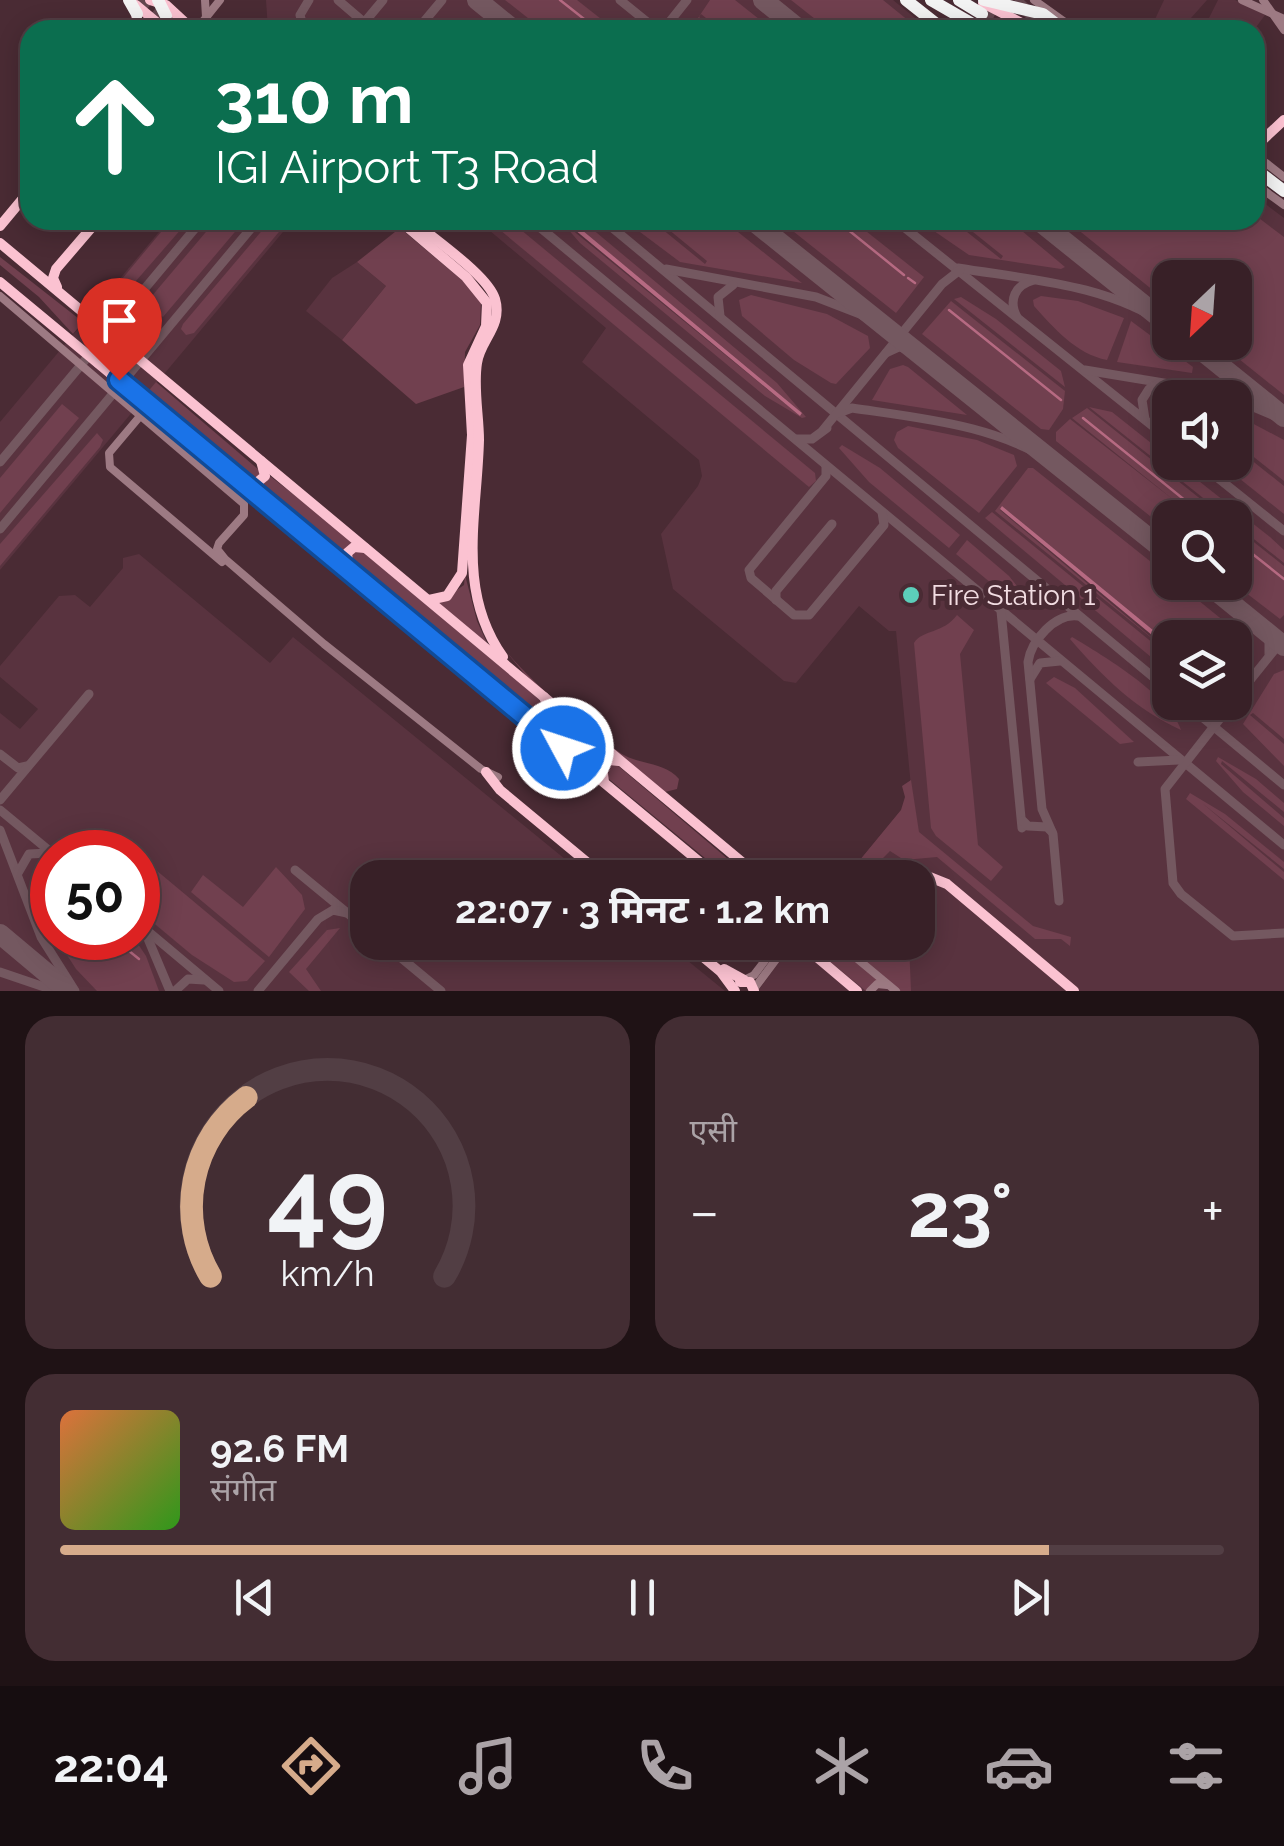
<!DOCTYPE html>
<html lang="hi">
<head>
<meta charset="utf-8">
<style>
	:root { --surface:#382027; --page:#432d33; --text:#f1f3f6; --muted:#aba3a7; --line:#523e44; --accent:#d6ab8b }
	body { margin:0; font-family:Raleway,"Noto Sans Devanagari",sans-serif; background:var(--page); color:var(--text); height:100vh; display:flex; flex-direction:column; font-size:38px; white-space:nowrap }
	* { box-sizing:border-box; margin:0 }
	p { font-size:32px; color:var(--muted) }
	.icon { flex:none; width:55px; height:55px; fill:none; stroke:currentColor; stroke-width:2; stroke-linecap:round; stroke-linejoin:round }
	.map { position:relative; height:991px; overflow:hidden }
	.drawer { display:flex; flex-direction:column; gap:25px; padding:25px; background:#1f1215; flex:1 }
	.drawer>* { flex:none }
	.guide { position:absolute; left:20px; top:20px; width:1245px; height:210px; border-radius:30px; box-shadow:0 5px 25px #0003,0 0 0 2px var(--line); background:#0b6e4f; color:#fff; overflow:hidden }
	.needle { width:65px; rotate:205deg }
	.buttons { position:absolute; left:1152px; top:260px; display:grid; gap:20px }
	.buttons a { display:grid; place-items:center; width:100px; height:100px; border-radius:20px; background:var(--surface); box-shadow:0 5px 25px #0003,0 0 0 2px var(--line); font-size:50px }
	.speed { position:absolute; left:30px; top:830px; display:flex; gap:20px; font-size:50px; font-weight:700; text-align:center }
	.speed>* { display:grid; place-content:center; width:130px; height:130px; border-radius:50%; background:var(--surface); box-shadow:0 5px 25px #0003,0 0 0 2px var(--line); line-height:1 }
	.speed .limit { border:15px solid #d22; background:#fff; color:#111 }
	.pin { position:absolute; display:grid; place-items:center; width:85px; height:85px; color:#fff; margin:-102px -42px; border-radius:50% 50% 50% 0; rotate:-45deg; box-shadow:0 0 10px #0007 }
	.pin .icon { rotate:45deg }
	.me { position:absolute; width:110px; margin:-55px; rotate:310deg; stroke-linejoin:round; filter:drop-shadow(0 0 8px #0008) }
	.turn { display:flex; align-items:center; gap:35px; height:210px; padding:0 30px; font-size:45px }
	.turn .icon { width:130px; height:130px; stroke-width:2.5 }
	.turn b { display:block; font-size:70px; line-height:85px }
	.big { font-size:75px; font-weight:700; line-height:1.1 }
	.drawer .card { flex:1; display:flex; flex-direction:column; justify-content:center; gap:15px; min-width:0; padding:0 35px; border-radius:30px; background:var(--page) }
	.drawer .dial { align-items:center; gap:0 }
	.dial svg { height:260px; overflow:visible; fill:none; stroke:var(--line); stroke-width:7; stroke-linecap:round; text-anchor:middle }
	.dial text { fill:var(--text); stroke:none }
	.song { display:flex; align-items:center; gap:30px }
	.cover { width:120px; height:120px; border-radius:15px; background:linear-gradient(135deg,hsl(20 70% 55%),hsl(110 70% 35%)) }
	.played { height:10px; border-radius:5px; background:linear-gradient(90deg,var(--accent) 85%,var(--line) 85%) }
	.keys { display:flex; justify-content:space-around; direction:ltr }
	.heat { display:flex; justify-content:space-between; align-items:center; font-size:55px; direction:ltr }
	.drawer .tiles { flex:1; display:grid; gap:25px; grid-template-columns:1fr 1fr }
	.card:last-child { grid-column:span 2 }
	.trip { position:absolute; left:350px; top:860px; width:585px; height:100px; border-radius:30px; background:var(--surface); box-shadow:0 5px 25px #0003,0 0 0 2px var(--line); font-weight:700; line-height:100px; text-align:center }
	.tab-bar { display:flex; height:160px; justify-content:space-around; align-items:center; background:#160d10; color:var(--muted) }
	.tab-bar .icon { width:70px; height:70px }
	.tab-bar .on { color:var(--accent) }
	.tab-bar b { font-size:45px; color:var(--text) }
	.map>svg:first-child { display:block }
	.built { fill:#59333f; fill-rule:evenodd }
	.green { fill:#71404f }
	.water { fill:#b66a82 }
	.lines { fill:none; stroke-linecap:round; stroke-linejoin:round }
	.stream { stroke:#b66a82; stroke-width:2.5 }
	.taxiway { stroke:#745860; stroke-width:9 }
	.runway { stroke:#745860; stroke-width:20 }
	.highway-tunnel { stroke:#63464e; stroke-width:12; stroke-dasharray:12 6; stroke-linecap:butt }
	.minor { stroke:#9d7a83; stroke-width:8 }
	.major { stroke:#fbc2d1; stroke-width:10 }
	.highway { stroke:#f3f3f3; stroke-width:12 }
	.route-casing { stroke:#114b97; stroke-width:25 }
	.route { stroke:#1a73e8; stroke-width:18 }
	.poi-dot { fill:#5cceba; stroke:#4a2b34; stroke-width:4 }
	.labels { text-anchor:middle; stroke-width:10; stroke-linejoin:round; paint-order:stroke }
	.poi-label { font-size:28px; fill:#f2dde2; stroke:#4a2b34; text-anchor:start }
</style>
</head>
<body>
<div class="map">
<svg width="1284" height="991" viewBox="0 0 1284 991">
	<rect width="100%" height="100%" fill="#4a2b34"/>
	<g class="built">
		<polygon points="266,0 893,0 930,30 268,30"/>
		<polygon points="1164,0 1207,0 1183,27 1184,30 1150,30"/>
		<polygon points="1218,0 1235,0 1265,15 1254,30 1235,30 1209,18"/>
		<path d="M1255 196 1284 218V991H758L793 943 918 942V878L846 877 912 797 896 631H889L859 606 796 683 784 681 673 589 661 534 698 486 702 476 699 460 582 362 606 328 477 220H1255ZM1170 278H1235V342H1170ZM1170 398H1235V462H1170ZM1170 518H1235V582H1170ZM1170 638H1235V702H1170Z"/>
		<polygon points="169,220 293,220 0,570 0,422"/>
		<polygon points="357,262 386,286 342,340 306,311 332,278"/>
		<path d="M139 554 270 663 293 637 587 877 368 878V942L666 943 725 991H0V713L20 729 38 709 0 677V666L59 596 75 595 90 607 123 568V558ZM52 852H138V938H52Z"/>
	</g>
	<g class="green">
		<polygon points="505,0 577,0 615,30 543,30"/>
		<polygon points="710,0 735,0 773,30 721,30 701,14 699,17 715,30 690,30"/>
		<polygon points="791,0 883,0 920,30 829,30"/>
		<polygon points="1255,215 1284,237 1284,395 1219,343 1235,342 1235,278 1170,278 1170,304 1066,220 1255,220"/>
		<polygon points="171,220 189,220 129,289 122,279"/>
		<polygon points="216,220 245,220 163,317 146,303"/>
		<polygon points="271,220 289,220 194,333 186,335 181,329 183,324"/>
		<polygon points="488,220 509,220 815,473 816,481 809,487"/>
		<polygon points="560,220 800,416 802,413 570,220 591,228 777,383 806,417 802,418 765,396 580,243"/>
		<polygon points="624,220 651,220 705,264 707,261 657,220 723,220 802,283 680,262"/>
		<polygon points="779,220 852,220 924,277 896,313"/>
		<polygon points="918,220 952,220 1001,259 1003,256 958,220 1009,220 1065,267 1061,269 969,255"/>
		<polygon points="400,228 469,286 481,303 480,325 465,352 464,387 416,404 342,340 386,286 357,262"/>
		<polygon points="0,257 83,322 73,334 39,297 0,265"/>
		<polygon points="751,295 827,314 868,336 870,348 836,384 831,383 794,360 742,316 739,300"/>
		<path d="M1041 296 1078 301 1124 318 1107 360C1076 354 1054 328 1034 306L1033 300Z"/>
		<polygon points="961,297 996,319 1061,371 1065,387 954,299"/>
		<polygon points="951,301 1065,391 1063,409 1049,430 1041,429 922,334"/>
		<polygon points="1131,321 1193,367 1192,373 1117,362"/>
		<polygon points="903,365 908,367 967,415 872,400 890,369"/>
		<polygon points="156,382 260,471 259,479 250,480 146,394"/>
		<polygon points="62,404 79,418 0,513 0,478"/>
		<polygon points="1089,407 1112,412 1170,458 1170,462 1176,463 1270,537 1284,550 1284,563 1235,524 1235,518 1227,517"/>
		<polygon points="1087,408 1223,517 1170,518 1170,532 1056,441 1056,432 1070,419 1175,501 1072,418"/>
		<polygon points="1235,414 1284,440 1284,481 1235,442"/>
		<polygon points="908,426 977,440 1014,455 1017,466 979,513 898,448 894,440 897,432"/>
		<polygon points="97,433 103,440 100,447 0,566 0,544"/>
		<polygon points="842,445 880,468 960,535 949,548 869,482 839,448"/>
		<polygon points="1235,447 1284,486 1284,514 1220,463 1235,462"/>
		<polygon points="1028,468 1033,468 1170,577 1170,582 1177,583 1251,643 1252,655 1235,675 1235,638 1170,638 1170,644 1002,506 1000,510 1170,653 995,511"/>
		<polygon points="266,473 356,543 341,561 256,487"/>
		<polygon points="992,512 1170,657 1170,673 985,518"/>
		<polygon points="1235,527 1284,566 1284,615 1280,619 1233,583"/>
		<polygon points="967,540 1009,576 1036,610 997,588 956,554"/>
		<polygon points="362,551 545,704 544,713 529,715 350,567 350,553"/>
		<polygon points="465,575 477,621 487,643 438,603 464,585"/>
		<path d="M957 615 974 630 960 654 978 845 1003 867 991 881 936 836 931 828 914 643C923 629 943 634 957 615Z"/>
		<path d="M1072 637C1104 656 1169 695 1181 730 1136 710 1102 676 1070 639Z"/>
		<path d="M505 650C533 684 586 730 622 754 640 765 665 762 679 779L677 789 665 792 527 677Z"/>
		<polygon points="1284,670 1284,739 1253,713 1250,715 1284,744 1284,766 1243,724 1274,674"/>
		<polygon points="1054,677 1075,688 1134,742 1120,744 1046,683"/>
		<polygon points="552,707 612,758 598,769 539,723 549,718"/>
		<polygon points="1218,757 1256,779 1284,803 1284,812 1222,761 1221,764 1284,818 1284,826 1243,792 1216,761"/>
		<polygon points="605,764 616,764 749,877 728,877 604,775"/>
		<polygon points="911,780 919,832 1033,926 1071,937 1070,946 1061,939 1035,939 937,857 904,860 890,851 876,865 850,872 901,810 905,797 902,786"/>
		<polygon points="1190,793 1225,814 1284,862 1284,869 1202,803 1284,872 1284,880 1186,799"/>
		<polygon points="138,855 265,961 247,981 234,982 192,955 138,910"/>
		<polygon points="276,867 302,895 305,909 269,957 191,892 203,875 243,907"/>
		<polygon points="340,928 306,969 321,991 309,991 289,972 327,930"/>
		<polygon points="56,938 134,938 146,956 159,991 97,991 76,969"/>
		<polygon points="807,943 833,943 880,981 866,991"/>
		<polygon points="839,943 909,943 911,991 897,991"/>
	</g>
	<g class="water">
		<polygon points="563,220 570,220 802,413 800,416"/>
		<polygon points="1002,506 1170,644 1170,650 1000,509"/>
	</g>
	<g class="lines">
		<g class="stream">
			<polyline points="560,0 598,30"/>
			<polyline points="836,220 904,275"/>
			<polyline points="908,278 915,283"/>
			<polyline points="949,310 1061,400"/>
			<polyline points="1083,418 1207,518"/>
			<polyline points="1235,540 1284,579"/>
			<polyline points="41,877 52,887"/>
			<polyline points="113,938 139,959"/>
		</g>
		<g class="taxiway">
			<polyline points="338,0 373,30"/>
			<polyline points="620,0 657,30"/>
			<polyline points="304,30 300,15 309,0"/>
			<polyline points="358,30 383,0"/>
			<polyline points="417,30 442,0"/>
			<polyline points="663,30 687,0"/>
			<polyline points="531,220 1284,845"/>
			<polyline points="603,220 1170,691"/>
			<polyline points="895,220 1170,440"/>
			<path d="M958 268C1032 280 1107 284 1170 327"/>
			<polyline points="666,269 816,297 860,314 905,342"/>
			<polyline points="720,316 718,297 733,285"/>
			<path d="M1017 317C1008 300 1015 285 1034 280"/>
			<polyline points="886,353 899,347 917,352"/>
			<polyline points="1085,370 1218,392 1284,420"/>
			<path d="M836 414 852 408C927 419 998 425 1063 468"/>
			<polyline points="1145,419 1142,400 1149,389 1158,384"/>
			<polyline points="823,430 942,284 960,270"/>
			<polyline points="797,439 812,439 827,428"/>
			<polyline points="0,462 202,220"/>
			<polyline points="1198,462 1284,531"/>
			<polyline points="826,466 826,476 749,570 751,578 794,615 809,615 884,525 882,512"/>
			<polyline points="0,529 258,220"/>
			<polyline points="776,600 776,591 832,524"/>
			<polyline points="1001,611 1022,828"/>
			<polyline points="1258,625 1269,640 1269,654"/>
			<polyline points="1030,679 1040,663 1060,661"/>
			<polyline points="1235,699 1284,638"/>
			<polyline points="1184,702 1284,785"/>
			<polyline points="1233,702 1165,789 1173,883 1181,894 1233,936 1284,933"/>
			<polyline points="0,754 18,768 27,766"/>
			<polyline points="1138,762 1179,760"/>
			<polyline points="0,800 89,694"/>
			<polyline points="0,810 52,853"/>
			<polyline points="1023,821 1028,826 1047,827 1052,832"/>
			<polyline points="0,830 41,937 75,991"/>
			<polyline points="295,870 368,930"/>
			<polyline points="18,873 29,854 50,853"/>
			<path d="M1059 901 1053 834 1042 809 1028 662C1031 641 1055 613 1078 616"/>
			<polyline points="138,923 219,991"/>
			<polyline points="146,934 170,991"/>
			<polyline points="382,942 441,991"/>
			<polyline points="0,972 56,991"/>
			<polyline points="175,991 188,979 204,980"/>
			<polyline points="258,991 318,919 333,910 347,913"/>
		</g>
		<g class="runway">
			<polyline points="477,0 514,30"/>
			<polyline points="763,0 800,30"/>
			<polyline points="752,220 1170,555"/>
			<polyline points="1038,220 1170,326"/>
			<polyline points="1191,342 1284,417"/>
			<polyline points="1205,582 1284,646"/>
			<polyline points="0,934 68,991"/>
		</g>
		<g class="highway-tunnel">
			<polyline points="139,0 174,30"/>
			<polyline points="1015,0 1048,30"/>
			<polyline points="982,14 1015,30"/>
		</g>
		<g class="minor">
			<polyline points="205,0 206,17"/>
			<polyline points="1034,0 1076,30"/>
			<polyline points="1242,0 1284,19"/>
			<polyline points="1263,0 1284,30"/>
			<polyline points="196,30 220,0"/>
			<polyline points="1266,163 1284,177"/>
			<polyline points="1255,184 1284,205"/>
			<polyline points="0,296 244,504 244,515 219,543 217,549 225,559 324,644 481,769 498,777"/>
			<polyline points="141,415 109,453 110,467 222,562"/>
			<polyline points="837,942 896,991"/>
			<polyline points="744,980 754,975 779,942"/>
			<polyline points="754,989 786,946 801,944"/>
			<polyline points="870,991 877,984 887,985"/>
		</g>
		<g class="major">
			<polyline points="150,0 166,5 193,30"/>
			<polyline points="983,3 1035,30"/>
			<polyline points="136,5 166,30"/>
			<polyline points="136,30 137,8"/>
			<polyline points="1255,147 1284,120"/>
			<polyline points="399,220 466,277 487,303 486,326 468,365 472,435 462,573 447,596 429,600"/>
			<path d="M412 220C432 238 488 275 495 299 503 326 480 340 477 363 473 388 479 416 479 440 477 516 456 591 503 657"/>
			<polyline points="0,226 30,190"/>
			<polyline points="0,243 761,878"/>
			<polyline points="0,282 719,878"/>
			<polyline points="57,287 53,278 56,269 98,220"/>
			<polyline points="98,363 115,360 119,352 117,342"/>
			<polyline points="247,484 255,484 265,476 261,461"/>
			<polyline points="349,570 347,553 354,547 365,548"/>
			<polyline points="530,720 546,716 549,708 544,697"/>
			<polyline points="486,772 500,790 606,878"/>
			<polyline points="604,782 602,766 609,760 619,761"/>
			<polyline points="910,878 927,876 947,884 1074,991"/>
			<polyline points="685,942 721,972 735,991"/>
			<polyline points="799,942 857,991"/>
			<polyline points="724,969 744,980"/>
			<polyline points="740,982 750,982 754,991"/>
		</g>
		<g class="highway">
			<polyline points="129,0 137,14"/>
			<polyline points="158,0 166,16"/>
			<polyline points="906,0 944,30"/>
			<polyline points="931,0 983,30"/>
			<polyline points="959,0 982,14"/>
			<polyline points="984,0 1043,14 1064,30"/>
			<polyline points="1255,169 1284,191"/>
		</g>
	</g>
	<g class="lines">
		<defs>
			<polyline id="route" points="119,380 563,748"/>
		</defs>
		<use href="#route" class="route-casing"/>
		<use href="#route" class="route"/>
	</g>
	<circle class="poi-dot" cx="911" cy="595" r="10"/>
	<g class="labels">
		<g class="poi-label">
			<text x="931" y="605">Fire Station 1</text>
		</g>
	</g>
</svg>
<div class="buttons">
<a><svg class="needle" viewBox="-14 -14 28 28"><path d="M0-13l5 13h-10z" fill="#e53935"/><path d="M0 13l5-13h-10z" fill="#aba3a7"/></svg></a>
<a><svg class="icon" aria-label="sound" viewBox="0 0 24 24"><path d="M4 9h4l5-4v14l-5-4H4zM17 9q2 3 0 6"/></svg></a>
<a><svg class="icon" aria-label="search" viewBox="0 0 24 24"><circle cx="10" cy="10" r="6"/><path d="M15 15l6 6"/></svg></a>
<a><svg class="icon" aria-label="layers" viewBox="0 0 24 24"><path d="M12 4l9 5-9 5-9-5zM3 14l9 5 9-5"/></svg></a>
</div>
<div class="speed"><div class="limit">50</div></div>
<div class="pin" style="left:119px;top:380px;background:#d93025"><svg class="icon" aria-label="arrive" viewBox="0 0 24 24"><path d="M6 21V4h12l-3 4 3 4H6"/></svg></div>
<svg class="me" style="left:563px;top:748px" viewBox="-20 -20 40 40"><circle r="17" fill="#1a73e8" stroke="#fff" stroke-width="3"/><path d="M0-11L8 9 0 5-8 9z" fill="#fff"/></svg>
<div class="trip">22:07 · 3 मिनट · 1.2 km</div>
<div class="guide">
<div class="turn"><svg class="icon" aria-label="ahead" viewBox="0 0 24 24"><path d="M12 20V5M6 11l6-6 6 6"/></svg><div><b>310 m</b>IGI Airport T3 Road</div></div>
</div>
</div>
<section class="drawer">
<div class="tiles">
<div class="card dial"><svg viewBox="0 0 100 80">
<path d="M14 69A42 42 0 1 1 86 69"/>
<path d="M14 69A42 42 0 0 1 25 14" stroke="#d6ab8b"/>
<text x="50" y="56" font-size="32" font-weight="700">49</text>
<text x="50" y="72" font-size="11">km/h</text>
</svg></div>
<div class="card"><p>एसी</p>
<div class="heat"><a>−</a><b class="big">23°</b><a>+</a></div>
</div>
<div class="card">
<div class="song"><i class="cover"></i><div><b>92.6 FM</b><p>संगीत</p></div></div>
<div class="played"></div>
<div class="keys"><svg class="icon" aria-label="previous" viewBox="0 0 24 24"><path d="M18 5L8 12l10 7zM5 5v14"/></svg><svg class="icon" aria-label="pause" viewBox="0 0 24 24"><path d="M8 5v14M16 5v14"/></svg><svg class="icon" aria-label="next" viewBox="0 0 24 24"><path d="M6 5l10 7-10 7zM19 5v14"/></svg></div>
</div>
</div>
</section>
<nav class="tab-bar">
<b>22:04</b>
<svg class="icon on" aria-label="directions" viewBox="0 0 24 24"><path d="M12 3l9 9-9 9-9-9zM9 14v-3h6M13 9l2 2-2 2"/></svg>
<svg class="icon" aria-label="music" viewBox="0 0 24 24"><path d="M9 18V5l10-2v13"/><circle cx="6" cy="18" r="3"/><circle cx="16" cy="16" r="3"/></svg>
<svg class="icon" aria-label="phone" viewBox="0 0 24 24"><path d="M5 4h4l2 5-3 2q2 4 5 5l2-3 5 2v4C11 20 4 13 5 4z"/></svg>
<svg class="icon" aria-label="climate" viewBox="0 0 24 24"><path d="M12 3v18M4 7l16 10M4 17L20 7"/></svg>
<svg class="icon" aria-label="car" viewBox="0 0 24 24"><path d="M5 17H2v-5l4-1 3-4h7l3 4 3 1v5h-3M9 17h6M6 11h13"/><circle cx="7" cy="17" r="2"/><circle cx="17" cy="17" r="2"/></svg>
<svg class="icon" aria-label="filters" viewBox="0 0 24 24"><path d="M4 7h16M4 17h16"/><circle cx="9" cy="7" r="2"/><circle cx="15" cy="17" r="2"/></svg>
</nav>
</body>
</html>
